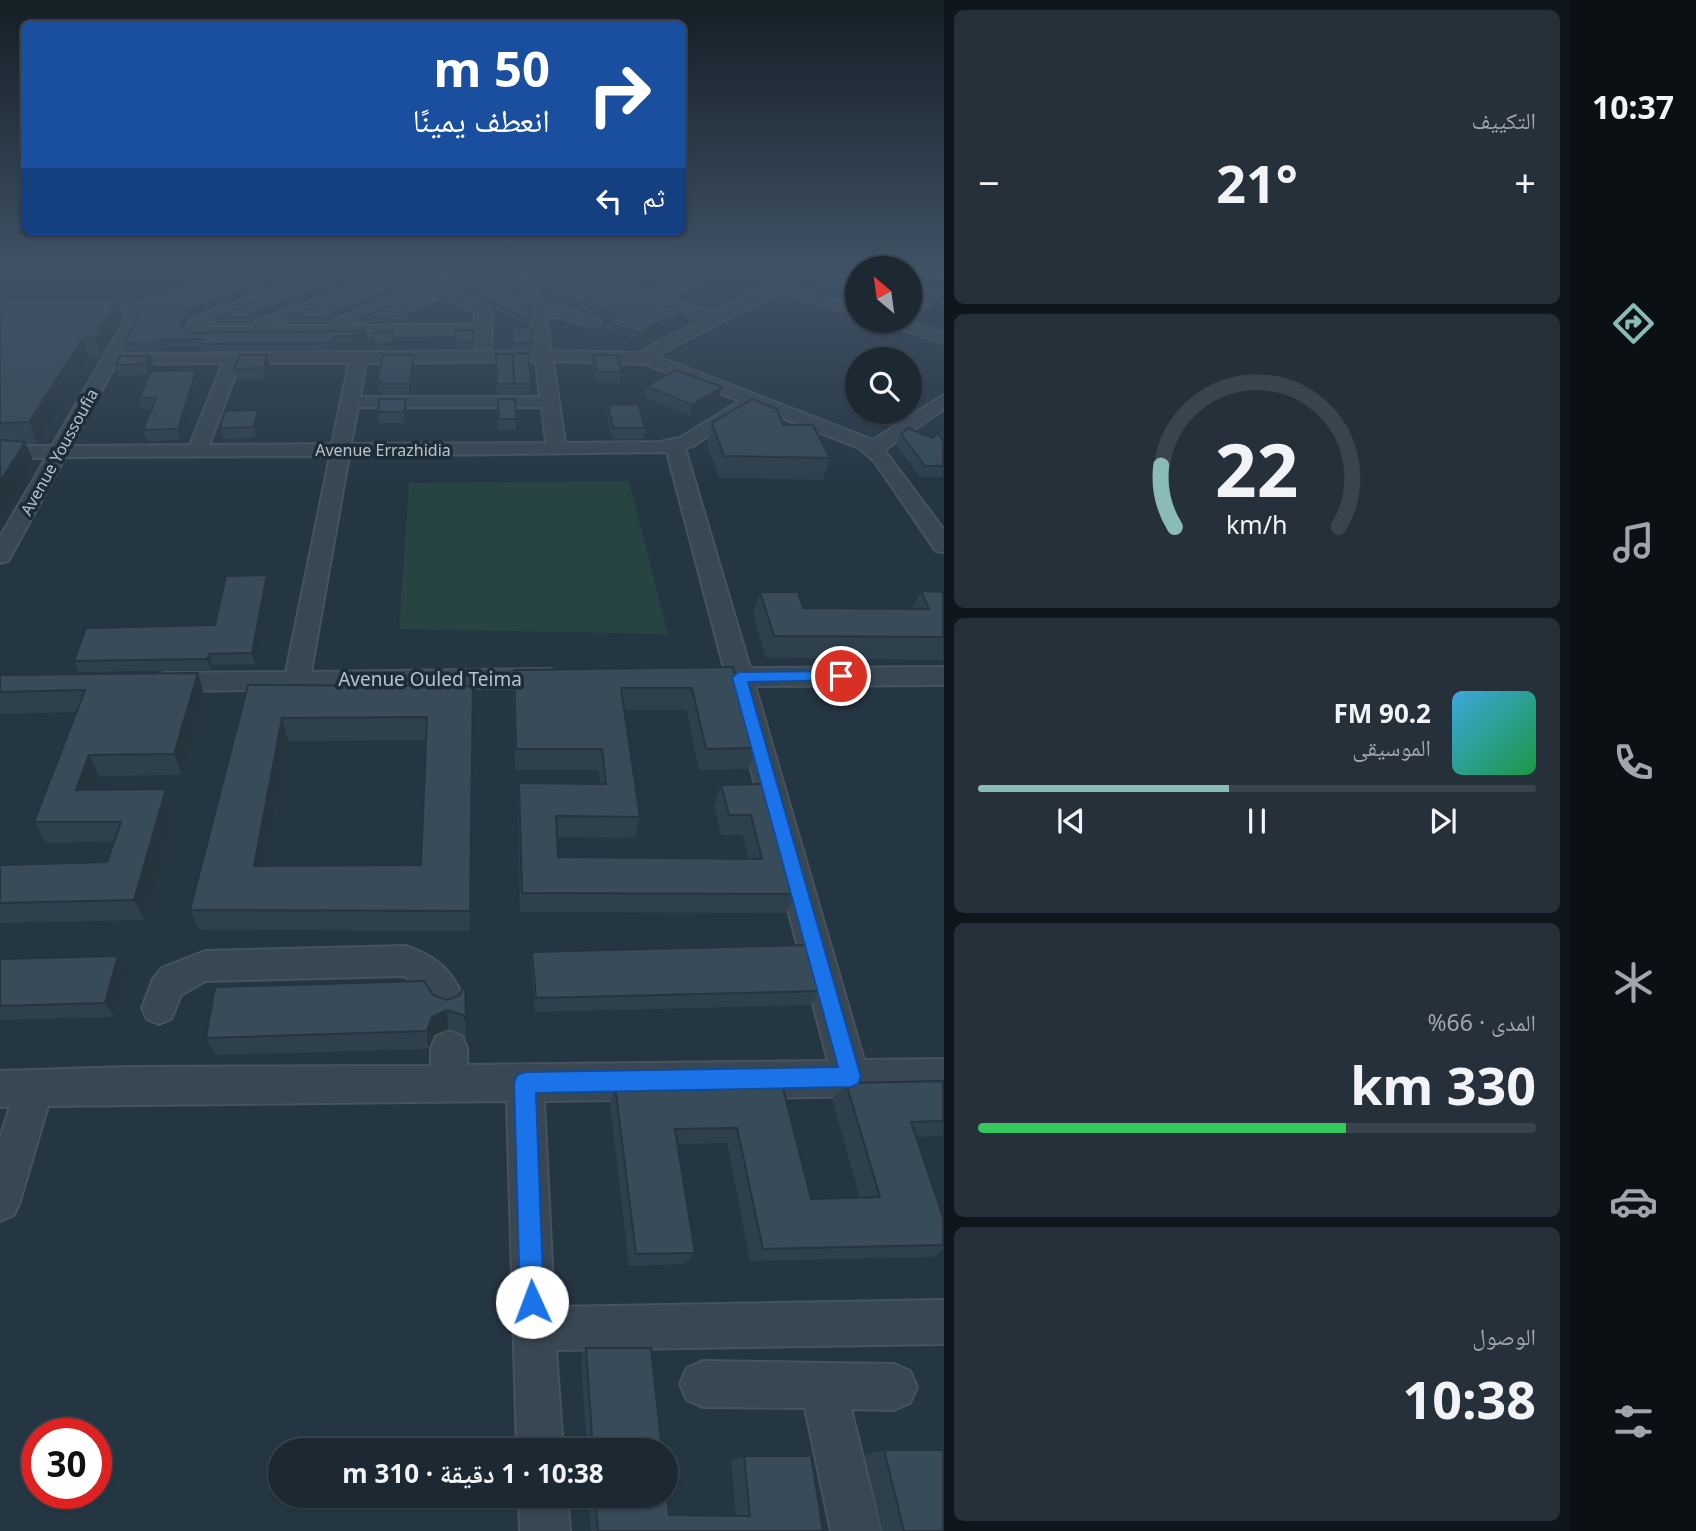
<!DOCTYPE html>
<html lang="ar">
<head>
<meta charset="utf-8">
<style>
	:root { --surface:#1c2832; --page:#25303a; --text:#f1f3f6; --muted:#a0a6ac; --line:#3a444d; --accent:#8bbbb9 }
	body { margin:0; font-family:"Noto Sans","Noto Naskh Arabic",sans-serif; background:var(--page); color:var(--text); direction:rtl; height:100vh; display:flex; flex-direction:column; font-size:26px; white-space:nowrap }
	* { box-sizing:border-box; margin:0 }
	p { font-size:23px; color:var(--muted) }
	.icon { flex:none; width:38px; height:38px; fill:none; stroke:currentColor; stroke-width:2; stroke-linecap:round; stroke-linejoin:round }
	.map { position:relative; flex:1; overflow:hidden; direction:ltr }
	.sheet { display:flex; flex-direction:column; gap:10px; padding:10px; background:#0f161c; width:626px }
	.sheet>* { flex:none }
	.banner { position:absolute; left:21px; top:21px; width:665px; height:214px; border-radius:10px; box-shadow:0 2px 5px #0004,0 0 0 2px var(--line); direction:rtl; background:#1a4fa0; color:#fff; overflow:hidden }
	.needle { width:46px; rotate:331deg }
	.fabs { position:absolute; left:845px; top:256px; display:grid; gap:14px }
	.fabs a { display:grid; place-items:center; width:77px; height:77px; border-radius:50%; background:var(--surface); box-shadow:0 2px 5px #0004,0 0 0 2px var(--line); font-size:35px }
	.speed { position:absolute; left:21px; top:1418px; display:flex; gap:14px; font-size:35px; font-weight:700; text-align:center }
	.speed>* { display:grid; place-content:center; width:91px; height:91px; border-radius:50%; background:var(--surface); box-shadow:0 2px 5px #0004,0 0 0 2px var(--line); line-height:1 }
	.speed .limit { border:10px solid #d22; background:#fff; color:#111 }
	.pin { position:absolute; display:grid; place-items:center; width:60px; height:60px; color:#fff; margin:-30px; border:4px solid #fff; border-radius:50%; box-shadow:0 2px 7px #0007 }
	.me { position:absolute; width:77px; margin:-38px; rotate:358deg; stroke-linejoin:round; filter:drop-shadow(0 0 5px #0008) }
	.turn { display:flex; align-items:center; gap:24px; height:147px; padding:0 21px; font-size:32px }
	.turn .icon { width:91px; height:91px; stroke-width:2.5 }
	.turn b { display:block; font-size:49px; line-height:60px }
	.then { display:flex; align-items:center; height:66px; padding:0 21px; background:#0003; gap:14px; font-size:26px }
	.big { font-size:52px; font-weight:700; line-height:1.1 }
	.sheet .tile { flex:1; display:flex; flex-direction:column; justify-content:center; gap:10px; min-width:0; padding:0 24px; border-radius:10px; background:var(--page) }
	.sheet .dial { align-items:center; gap:0 }
	.dial svg { height:182px; overflow:visible; fill:none; stroke:var(--line); stroke-width:7; stroke-linecap:round; text-anchor:middle }
	.dial text { fill:var(--text); stroke:none }
	.song { display:flex; align-items:center; gap:21px }
	.cover { width:84px; height:84px; border-radius:10px; background:linear-gradient(135deg,hsl(200 70% 55%),hsl(140 70% 35%)) }
	.played { height:7px; border-radius:4px; background:linear-gradient(90deg,var(--accent) 45%,var(--line) 45%) }
	.keys { display:flex; justify-content:space-around; direction:ltr }
	.heat { display:flex; justify-content:space-between; align-items:center; font-size:38px; direction:ltr }
	.charge { height:10px; border-radius:5px; background:linear-gradient(90deg,#34c759 66%,var(--line) 0) }
	.trip { position:absolute; left:268px; top:1438px; width:410px; height:70px; border-radius:35px; background:var(--surface); box-shadow:0 2px 5px #0004,0 0 0 2px var(--line); font-weight:700; line-height:70px; text-align:center; direction:rtl }
	main { display:flex; flex:1; min-height:0 }
	.menu { display:flex; flex-direction:column; width:126px; justify-content:space-around; align-items:center; background:#0b1014; color:var(--muted) }
	.menu .icon { width:49px; height:49px }
	.menu .current { color:var(--accent) }
	.menu b { font-size:32px; color:var(--text) }
	.map>svg:first-child { display:block }
	.green { fill:#274443 }
	.lines { fill:none; stroke-linecap:round; stroke-linejoin:round }
	.minor-casing { stroke:#46535e; stroke-width:4 }
	.minor { fill:#394752; fill-rule:evenodd }
	.wall { fill:#2f404d; fill-rule:evenodd }
	.shaded-wall { fill:#26343e }
	.building { fill:#374b59; stroke:#26343e; stroke-width:2; fill-rule:evenodd }
	.route { fill:#1a73e8; stroke:#114b97; stroke-width:2 }
	.labels { text-anchor:middle; stroke-width:7; stroke-linejoin:round; paint-order:stroke }
	.far-street-label { font-size:16px; fill:#b6c2cc; stroke:#1e2c37 }
	.street-label { font-size:19px; fill:#b6c2cc; stroke:#1e2c37 }
</style>
</head>
<body>
<main>
<nav class="menu">
<b>10:37</b>
<svg class="icon current" aria-label="directions" viewBox="0 0 24 24"><path d="M12 3l9 9-9 9-9-9zM9 14v-3h6M13 9l2 2-2 2"/></svg>
<svg class="icon" aria-label="music" viewBox="0 0 24 24"><path d="M9 18V5l10-2v13"/><circle cx="6" cy="18" r="3"/><circle cx="16" cy="16" r="3"/></svg>
<svg class="icon" aria-label="phone" viewBox="0 0 24 24"><path d="M5 4h4l2 5-3 2q2 4 5 5l2-3 5 2v4C11 20 4 13 5 4z"/></svg>
<svg class="icon" aria-label="climate" viewBox="0 0 24 24"><path d="M12 3v18M4 7l16 10M4 17L20 7"/></svg>
<svg class="icon" aria-label="car" viewBox="0 0 24 24"><path d="M5 17H2v-5l4-1 3-4h7l3 4 3 1v5h-3M9 17h6M6 11h13"/><circle cx="7" cy="17" r="2"/><circle cx="17" cy="17" r="2"/></svg>
<svg class="icon" aria-label="filters" viewBox="0 0 24 24"><path d="M4 7h16M4 17h16"/><circle cx="9" cy="7" r="2"/><circle cx="15" cy="17" r="2"/></svg>
</nav>
<section class="sheet">
<div class="tile"><p>التكييف</p>
<div class="heat"><a>−</a><b class="big">21°</b><a>+</a></div>
</div>
<div class="tile dial"><svg viewBox="0 0 100 80">
<path d="M14 69A42 42 0 1 1 86 69"/>
<path d="M14 69A42 42 0 0 1 8 42" stroke="#8bbbb9"/>
<text x="50" y="56" font-size="32" font-weight="700">22</text>
<text x="50" y="72" font-size="11">km/h</text>
</svg></div>
<div class="tile">
<div class="song"><i class="cover"></i><div><b>90.2 FM</b><p>الموسيقى</p></div></div>
<div class="played"></div>
<div class="keys"><svg class="icon" aria-label="previous" viewBox="0 0 24 24"><path d="M18 5L8 12l10 7zM5 5v14"/></svg><svg class="icon" aria-label="pause" viewBox="0 0 24 24"><path d="M8 5v14M16 5v14"/></svg><svg class="icon" aria-label="next" viewBox="0 0 24 24"><path d="M6 5l10 7-10 7zM19 5v14"/></svg></div>
</div>
<div class="tile"><p>المدى · 66%</p><b class="big">330 km</b><div class="charge"></div></div>
<div class="tile"><p>الوصول</p><b class="big">10:38</b></div>
</section>
<div class="map">
<svg width="944" height="1531" viewBox="0 0 944 1531">
	<rect width="100%" height="100%" fill="#253643"/>
	<polygon class="green" points="629,481 668,634 399,629 409,483"/>
	<g class="lines">
		<defs>
			<g id="minor">
				<path d="M244 269H266L144 313 122 354 535 351 530 305 518 295 458 269C481 269 538 283 545 308H565L599 319 601 322 593 327 564 318 546 317 551 351 638 353 701 320 568 269H590L652 292 695 269H710L702 279 666 297 713 313 772 284 762 272 764 269H775C795 293 829 298 858 305V314L804 300 782 290 656 356 873 440 944 395V409L884 450 944 530V552L936 551 875 462 859 448 749 405 747 410 693 446 685 448 750 668 944 667V685L755 686 864 1060 944 1059V1095L544 1101 554 1307 944 1300V1344L556 1350 563 1451H517L507 1101 48 1106 20 1201 14 1215 0 1221V1138L10 1107H0V1071L129 1067 431 1066V1048L436 1036 449 1031 462 1036 467 1048V1065L828 1061 729 686 690 683 686 677 690 671 724 668 667 452 349 456 311 672 550 669 559 672 563 678 559 684 550 687 164 691 155 688 151 682 155 676 164 673 286 672 330 456 65 457 11 556 8 561 0 563V537L46 458H0V446H52L128 315 113 313 110 310 113 307 137 305ZM536 361 540 397H360L366 363ZM553 361 645 364 740 401 680 438 660 442 565 443ZM223 363 190 445 71 446 116 364ZM240 363H349L332 444 209 445ZM358 407H542L546 443 351 444Z"/>
				<path d="M326 269H348L203 327H253L254 322 382 274 376 269H397L484 305 492 314 491 346 489 349H477L475 334 192 337 184 332 191 320 200 315ZM395 279 415 287 330 322 329 326H271ZM428 292 474 311 476 324 348 326Z"/>
				<polygon points="840,269 858,269 858,276 842,272"/>
				<polygon points="928,269 944,269 944,276"/>
				<polygon points="910,283 944,292 944,301 910,292"/>
				<polygon points="881,320 906,320 944,333 944,343 883,323"/>
				<path d="M406 946C436 957 452 969 464 1000L459 1011 447 1016 435 1011 424 991 404 976 205 981 181 995 171 1019 159 1024 147 1019 142 1008 153 979 162 968 205 951Z"/>
				<polygon points="703,1361 894,1364 910,1371 917,1387 910,1403 894,1410 851,1409 881,1531 831,1531 805,1408 703,1407 687,1400 680,1384 687,1368"/>
				<polygon points="519,1496 567,1496 570,1531 520,1531"/>
			</g>
		</defs>
		<use href="#minor" class="minor-casing"/>
		<use href="#minor" class="minor"/>
	</g>
	<g class="wall">
		<polygon points="332,269 377,269 377,273 253,320 251,324 217,324 215,318"/>
		<polygon points="405,269 467,269 530,319 530,326 491,309 485,303"/>
		<polygon points="473,269 582,269 600,277 600,281 682,312 681,318 636,340 606,329 606,322 610,320 537,292 509,277"/>
		<polygon points="598,269 632,269 617,276"/>
		<polygon points="840,269 855,291 852,301 824,294 809,270"/>
		<polygon points="408,287 329,320 327,323 285,323 285,318"/>
		<polygon points="910,287 942,308 919,322 910,319"/>
		<polygon points="448,298 448,303 408,320 361,323 361,318"/>
		<polygon points="0,299 118,299 123,318 101,357 89,357 38,443 26,444 34,463 0,520"/>
		<polygon points="199,313 189,319 184,328 190,333 365,331 366,338 354,342 336,343 334,350 202,351 201,346 162,347 160,351 126,351 124,344"/>
		<polygon points="512,328 532,343 531,348 512,349"/>
		<polygon points="456,330 474,342 474,349 456,349"/>
		<polygon points="394,337 393,349 373,350 373,344"/>
		<polygon points="496,354 513,371 531,384 530,394 514,394 513,389 513,394 497,394"/>
		<polygon points="267,355 269,366 266,379 237,380 234,369"/>
		<polygon points="593,355 622,372 620,383 596,383 592,365"/>
		<polygon points="120,356 153,366 151,371 198,381 180,440 147,441 143,430 152,409 142,409 139,398 149,375 119,376 116,365"/>
		<polygon points="414,365 409,394 382,394 382,392 378,392 377,381"/>
		<polygon points="646,386 719,398 690,416 645,397"/>
		<polygon points="406,399 407,410 404,423 379,423 378,412"/>
		<polygon points="498,399 516,419 515,430 498,430"/>
		<polygon points="608,405 645,428 643,439 612,439 607,415"/>
		<polygon points="258,410 260,421 256,438 223,439 220,428"/>
		<polygon points="712,423 783,425 830,458 823,480 719,478 707,444"/>
		<polygon points="943,429 943,477 920,477 896,445 901,434 932,438 939,435 941,431"/>
		<polygon points="269,587 255,664 212,665 211,670 79,672 74,661 215,625"/>
		<polygon points="921,591 943,592 943,660 766,658 753,614 760,592 803,608 912,609"/>
		<polygon points="733,667 756,748 748,769 699,770 687,710 624,710 640,817 635,838 557,837 558,857 748,858 743,835 721,835 714,805 721,785 766,784 796,894 786,913 520,912 518,804 519,783 600,784 599,770 515,770 513,691 514,670"/>
		<polygon points="0,675 204,694 182,775 99,776 95,789 166,789 175,810 145,920 0,923 0,865 107,862 114,842 46,843 34,822 77,712 0,714"/>
		<path d="M248 685 473 686 470 931 199 930 190 910ZM426 740 421 865 265 866 288 741Z"/>
		<polygon points="532,952 820,991 811,1005 535,1012 531,967"/>
		<polygon points="0,959 127,971 115,1017 0,1020"/>
		<polygon points="465,984 466,1039 463,1034 448,1029 434,1035 428,1049 215,1055 206,1038 433,995 447,1000 460,995"/>
		<polygon points="943,1081 943,1136 917,1137 943,1217 943,1250 933,1257 750,1261 727,1143 677,1144 695,1253 685,1264 629,1266 610,1103 615,1086 782,1084 811,1199 860,1198 832,1099 846,1083"/>
		<polygon points="586,1348 662,1451 587,1451 581,1356"/>
		<polygon points="884,1450 943,1531 882,1531 865,1454"/>
		<polygon points="744,1456 823,1531 591,1531 589,1496 665,1496 669,1515 736,1515 731,1460"/>
	</g>
	<g class="shaded-wall">
		<polygon points="299,269 318,269 199,313 189,319 181,333 180,326 187,312 198,306"/>
		<polygon points="369,269 377,269 377,273 253,320 251,324 250,318 252,313"/>
		<polygon points="618,269 632,269 617,276"/>
		<polygon points="408,282 408,287 329,320 327,323 326,318 328,315"/>
		<polygon points="448,298 448,303 408,320 408,315"/>
		<polygon points="118,299 123,318 101,357 94,337"/>
		<polygon points="943,299 942,308 919,322 923,312"/>
		<polygon points="682,312 681,318 636,340 637,333"/>
		<polygon points="365,331 366,338 354,342 354,336"/>
		<polygon points="83,338 89,357 38,443 29,422"/>
		<polygon points="160,340 162,347 160,351 158,344"/>
		<polygon points="267,355 269,366 266,379 264,368"/>
		<polygon points="414,355 414,365 409,394 409,384"/>
		<polygon points="150,356 153,366 149,375 146,364"/>
		<polygon points="196,370 198,381 180,440 178,429"/>
		<polygon points="722,387 719,398 690,416 692,405"/>
		<polygon points="406,399 407,410 404,423 404,412"/>
		<polygon points="258,410 260,421 256,438 254,427"/>
		<polygon points="25,442 34,463 0,520 0,482"/>
		<polygon points="267,575 269,587 255,664 252,653"/>
		<polygon points="209,654 212,665 211,670 207,659"/>
		<polygon points="198,673 204,694 182,775 174,754"/>
		<polygon points="282,718 288,741 261,887 254,866"/>
		<polygon points="89,755 99,776 87,810 76,790"/>
		<polygon points="166,789 175,810 145,920 134,900"/>
		<polygon points="118,956 127,971 115,1017 105,1003"/>
		<polygon points="447,1010 448,1029 434,1035 428,1049 427,1031 432,1017"/>
	</g>
	<g class="building">
		<polygon points="261,269 299,269 198,306 187,312 180,326 190,333 365,331 354,336 335,336 333,343 201,344 203,339 160,340 158,344 124,344 143,310"/>
		<polygon points="332,269 369,269 252,313 250,318 215,318"/>
		<polygon points="420,269 467,269 517,291 528,300 530,319 491,302 485,296"/>
		<polygon points="505,269 582,269 600,277 596,279 682,312 637,333 606,322 619,317 537,286 509,270"/>
		<polygon points="817,269 840,269 855,291 827,284"/>
		<polygon points="395,277 408,282 328,315 326,318 285,318"/>
		<polygon points="910,287 943,297 943,299 923,312 910,309"/>
		<polygon points="428,290 448,298 408,315 361,318"/>
		<polygon points="0,299 118,299 94,337 83,338 29,422 0,423"/>
		<polygon points="512,328 531,328 532,343 512,343"/>
		<polygon points="456,330 473,330 474,342 456,342"/>
		<polygon points="393,332 392,344 373,344 374,333"/>
		<polygon points="528,353 531,384 514,384 513,354"/>
		<polygon points="496,354 512,354 514,384 497,384"/>
		<polygon points="240,355 267,355 264,368 234,369"/>
		<polygon points="383,355 414,355 409,384 381,384 381,381 377,381"/>
		<polygon points="593,355 618,355 622,372 597,372"/>
		<polygon points="120,356 150,356 146,364 116,365"/>
		<polygon points="196,370 178,429 143,430 156,398 139,398 151,371"/>
		<polygon points="676,370 722,387 692,405 646,386"/>
		<polygon points="379,399 406,399 404,412 378,412"/>
		<polygon points="498,399 515,399 516,419 499,419"/>
		<polygon points="752,399 777,409 783,425 813,425 830,458 724,456 712,423"/>
		<polygon points="638,404 645,428 613,428 608,405"/>
		<polygon points="258,410 254,427 220,428 225,411"/>
		<polygon points="908,428 932,438 938,433 943,441 943,466 925,466 901,434"/>
		<polygon points="0,440 25,442 0,482"/>
		<polygon points="267,575 252,653 209,654 207,659 74,661 86,628 215,625 226,576"/>
		<polygon points="921,591 943,592 943,637 774,636 760,592 798,592 803,608 929,609"/>
		<polygon points="733,667 756,748 706,749 692,688 621,688 640,817 556,816 558,857 762,859 751,815 729,815 721,785 766,784 796,894 522,893 519,783 606,784 602,749 516,749 514,670"/>
		<polygon points="198,673 174,754 89,755 76,790 166,789 134,900 0,903 0,865 107,862 121,822 34,822 85,690 0,692 0,675"/>
		<path d="M248 685 473 686 470 911 190 910ZM427 717 421 865 254 866 282 718Z"/>
		<polygon points="807,945 820,991 536,998 532,952"/>
		<polygon points="118,956 105,1003 0,1006 0,959"/>
		<polygon points="424,981 433,995 447,1000 460,995 465,984 466,1021 463,1015 447,1010 432,1017 427,1031 206,1038 215,987"/>
		<polygon points="943,1081 943,1121 911,1122 943,1217 943,1245 763,1249 737,1128 675,1129 695,1253 636,1254 615,1086 782,1084 811,1199 880,1197 846,1083"/>
		<polygon points="586,1348 651,1348 662,1451 593,1451"/>
		<polygon points="884,1450 943,1450 943,1531 904,1531"/>
		<polygon points="744,1456 811,1456 823,1531 598,1531 595,1496 665,1496 665,1480 669,1515 750,1516"/>
	</g>
	<linearGradient id="sky" x2="0" y2="1"><stop stop-color="#141e25"/><stop offset="0.56" stop-color="#405266"/><stop offset="1" stop-color="#405266" stop-opacity="0"/></linearGradient>
	<rect width="944" height="484" fill="url(#sky)"/>
	<polygon class="route" points="841,671 847,673 849,676 847,680 748,682 861,1077 858,1084 851,1087 536,1093 544,1302 540,1311 532,1314 523,1311 520,1302 514,1083 517,1075 525,1072 838,1067 732,677 739,672"/>
	<g class="labels">
		<g class="far-street-label">
			<text x="383" y="456">Avenue Errazhidia</text>
			<text transform="translate(59 452) rotate(-61)" y="6">Avenue Youssoufia</text>
		</g>
		<g class="street-label">
			<text x="430" y="686">Avenue Ouled Teima</text>
		</g>
	</g>
</svg>
<div class="fabs">
<a><svg class="needle" viewBox="-14 -14 28 28"><path d="M0-13l5 13h-10z" fill="#e53935"/><path d="M0 13l5-13h-10z" fill="#a0a6ac"/></svg></a>
<a><svg class="icon" aria-label="search" viewBox="0 0 24 24"><circle cx="10" cy="10" r="6"/><path d="M15 15l6 6"/></svg></a>
</div>
<div class="speed"><div class="limit">30</div></div>
<div class="pin" style="left:841px;top:676px;background:#d93025"><svg class="icon" aria-label="arrive" viewBox="0 0 24 24"><path d="M6 21V4h12l-3 4 3 4H6"/></svg></div>
<svg class="me" style="left:532px;top:1302px" viewBox="-20 -20 40 40"><circle r="19" fill="#fff"/><path d="M0-13L10 11 0 6-10 11z" fill="#1a73e8"/></svg>
<div class="trip">10:38 · 1 دقيقة · 310 m</div>
<div class="banner">
<div class="turn"><svg class="icon" aria-label="right" viewBox="0 0 24 24"><path d="M7 20v-9h11M14 6l5 5-5 5"/></svg><div><b>50 m</b>انعطف يمينًا</div></div>
<div class="then">ثم<svg class="icon" aria-label="left" viewBox="0 0 24 24"><path d="M17 20v-9H6M10 6l-5 5 5 5"/></svg></div>
</div>
</div>
</main>
</body>
</html>
